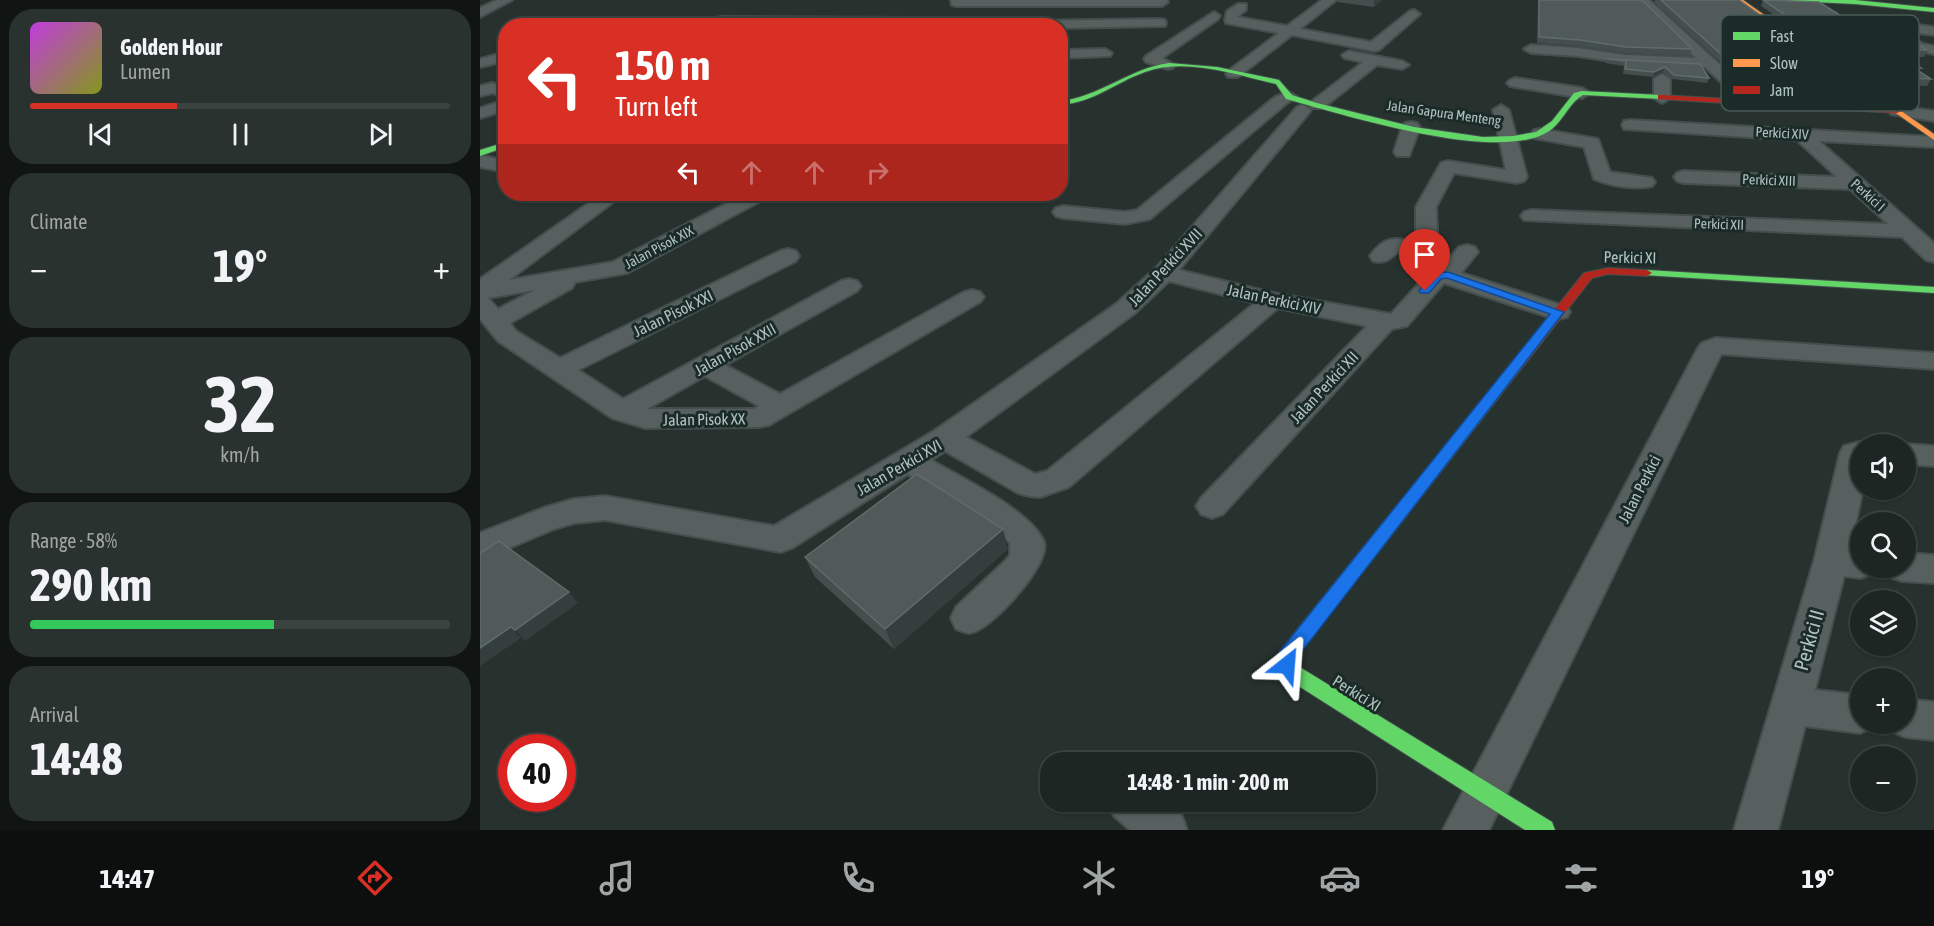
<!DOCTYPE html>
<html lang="en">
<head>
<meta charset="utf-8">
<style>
	:root { --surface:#1d2623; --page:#2a3230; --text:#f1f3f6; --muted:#a0a5a6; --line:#3b4341; --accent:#d93025 }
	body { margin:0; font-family:"Asap Condensed",sans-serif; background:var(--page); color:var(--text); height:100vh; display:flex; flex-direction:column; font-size:22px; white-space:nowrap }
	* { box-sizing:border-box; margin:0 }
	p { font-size:20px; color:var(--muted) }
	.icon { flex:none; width:33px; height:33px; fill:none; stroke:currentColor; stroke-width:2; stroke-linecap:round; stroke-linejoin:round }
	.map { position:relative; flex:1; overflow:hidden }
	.sheet { display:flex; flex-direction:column; gap:9px; padding:9px; background:#101513; width:480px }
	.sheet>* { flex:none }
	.top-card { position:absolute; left:18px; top:18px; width:570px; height:183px; border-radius:24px; box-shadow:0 2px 4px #0004,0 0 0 2px var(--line); background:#d93025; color:#fff; overflow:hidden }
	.fabs { position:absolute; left:1370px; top:434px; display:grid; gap:12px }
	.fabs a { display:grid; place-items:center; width:66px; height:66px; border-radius:50%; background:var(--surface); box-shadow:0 2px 4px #0004,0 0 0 2px var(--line); font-size:30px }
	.speed { position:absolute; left:18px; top:734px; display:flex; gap:12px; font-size:30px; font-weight:700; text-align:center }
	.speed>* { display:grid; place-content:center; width:78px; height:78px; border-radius:50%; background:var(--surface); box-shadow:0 2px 4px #0004,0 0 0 2px var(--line); line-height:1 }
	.speed .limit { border:9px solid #d22; background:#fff; color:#111 }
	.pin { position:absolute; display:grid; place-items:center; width:51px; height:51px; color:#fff; margin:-62px -26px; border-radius:50% 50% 50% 0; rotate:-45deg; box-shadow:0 0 6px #0007 }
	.pin .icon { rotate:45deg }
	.me { position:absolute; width:66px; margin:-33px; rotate:28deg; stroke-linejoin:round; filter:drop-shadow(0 0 4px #0008) }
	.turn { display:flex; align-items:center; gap:21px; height:126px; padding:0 18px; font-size:27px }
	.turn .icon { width:78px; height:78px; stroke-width:2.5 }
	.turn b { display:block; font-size:42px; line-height:51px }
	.lanes { display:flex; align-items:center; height:57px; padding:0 18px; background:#0003; justify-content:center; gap:30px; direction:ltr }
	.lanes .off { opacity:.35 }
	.big { font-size:45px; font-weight:700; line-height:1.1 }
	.sheet .widget { flex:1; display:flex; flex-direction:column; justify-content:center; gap:9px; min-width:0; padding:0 21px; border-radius:24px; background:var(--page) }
	.sheet .dial { align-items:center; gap:0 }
	.dial b { font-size:78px; line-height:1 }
	.song { display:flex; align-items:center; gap:18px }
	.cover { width:72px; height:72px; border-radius:9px; background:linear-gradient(135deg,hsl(290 70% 55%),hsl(70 70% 35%)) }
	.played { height:6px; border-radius:3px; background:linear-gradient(90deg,var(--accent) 35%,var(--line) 35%) }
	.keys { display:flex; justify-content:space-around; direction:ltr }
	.heat { display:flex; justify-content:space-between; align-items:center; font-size:33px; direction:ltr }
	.charge { height:9px; border-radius:4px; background:linear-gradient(90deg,#34c759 58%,var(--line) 0) }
	.trip { position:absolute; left:560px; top:752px; width:336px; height:60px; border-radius:24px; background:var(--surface); box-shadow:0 2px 4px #0004,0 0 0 2px var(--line); font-weight:700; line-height:60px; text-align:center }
	.tabs { display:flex; height:96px; justify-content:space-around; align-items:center; background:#0c0f0e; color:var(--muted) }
	.tabs .icon { width:42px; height:42px }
	.tabs .current { color:var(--accent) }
	.tabs b { font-size:27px; color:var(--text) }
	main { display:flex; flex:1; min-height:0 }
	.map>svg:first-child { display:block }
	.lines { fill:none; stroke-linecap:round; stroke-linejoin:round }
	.street-casing { stroke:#444f4d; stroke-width:4 }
	.fast-casing { stroke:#444f4d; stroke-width:2 }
	.slow-casing { stroke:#444f4d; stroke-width:2 }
	.jam-casing { stroke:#444f4d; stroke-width:2 }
	.street { fill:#57605e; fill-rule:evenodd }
	.fast { fill:#63d668; fill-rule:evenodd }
	.slow { fill:#ff974d; fill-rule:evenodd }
	.jam { fill:#b3261e; fill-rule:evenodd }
	.wall { fill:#444f4d }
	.shaded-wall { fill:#343e3c }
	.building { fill:#505b59; stroke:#5f6c69; stroke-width:1.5 }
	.route { fill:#1a73e8; stroke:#114b97; stroke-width:1.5 }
	.labels { text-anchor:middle; stroke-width:6; stroke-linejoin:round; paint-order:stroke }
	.far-street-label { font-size:14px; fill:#b1c3c0; stroke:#1b2b28 }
	.street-label { font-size:16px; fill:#b1c3c0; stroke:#1b2b28 }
	.near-street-label { font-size:20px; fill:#b1c3c0; stroke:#1b2b28 }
	.key { fill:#1b2b28; stroke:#485956; stroke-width:1.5 }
	.key-label { font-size:16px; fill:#b1c3c0 }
</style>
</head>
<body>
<main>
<section class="sheet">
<div class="widget">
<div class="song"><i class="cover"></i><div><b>Golden Hour</b><p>Lumen</p></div></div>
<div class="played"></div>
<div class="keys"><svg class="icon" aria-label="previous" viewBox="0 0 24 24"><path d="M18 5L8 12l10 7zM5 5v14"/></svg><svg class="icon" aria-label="pause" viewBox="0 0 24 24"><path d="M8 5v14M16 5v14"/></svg><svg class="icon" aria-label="next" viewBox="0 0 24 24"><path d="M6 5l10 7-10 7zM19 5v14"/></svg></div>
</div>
<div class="widget"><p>Climate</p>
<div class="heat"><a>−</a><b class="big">19°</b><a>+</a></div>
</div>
<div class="widget dial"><b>32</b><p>km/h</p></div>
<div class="widget"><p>Range · 58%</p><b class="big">290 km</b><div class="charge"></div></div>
<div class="widget"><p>Arrival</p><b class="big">14:48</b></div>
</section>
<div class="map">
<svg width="1454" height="830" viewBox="0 0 1454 830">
	<rect width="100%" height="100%" fill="#27322f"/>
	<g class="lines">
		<defs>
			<g id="street">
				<polygon points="17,0 32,0 0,17 0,8"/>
				<polygon points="471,0 687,0 688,2 682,6 476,6 472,5"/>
				<polygon points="842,0 856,0 820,29 891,42 930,11 934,10 940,14 899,50 894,51 812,35 758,77 748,77 746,74 748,71 799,33 746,23 745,20 747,11 758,4 766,4 766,10 757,17 807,26"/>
				<polygon points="1156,0 1169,0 1272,94 1274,97 1272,100 1260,100 1225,67 1144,63 1098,56 1051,53 1044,49 1051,45 1098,48 1144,55 1216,58"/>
				<polygon points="734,12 740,16 738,19 682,58 695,65 693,68 688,69 666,62 664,59 666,56"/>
				<polygon points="242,17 447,18 453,22 448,26 203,26 209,22"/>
				<polygon points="680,19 685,20 686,23 685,26 580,28 580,26 542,25 549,21"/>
				<polygon points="1410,22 1454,27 1454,35 1420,31 1443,44 1454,46 1454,54 1434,50 1401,32 1399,29"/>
				<polygon points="625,49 632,53 630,56 580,58 580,50"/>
				<polygon points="869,51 922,61 929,65 922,69 897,65 843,108 831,108 829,105 831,102 883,62 864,58 862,55"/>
				<polygon points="26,52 26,61 0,67 0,59"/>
				<polygon points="1182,74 1190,79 1190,98 1182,103 1174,98 1174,79"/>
				<polygon points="1035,78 1102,88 1110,93 1102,98 1030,86 1027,83 1030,80"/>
				<polygon points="12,83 26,87 26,97 12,93 0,96 0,86"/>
				<polygon points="809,92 817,97 807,103 670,219 645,224 583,218 576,216 573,212 576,208 583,206 645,212 657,210 795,97"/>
				<polygon points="26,100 26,110 0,118 0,108"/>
				<path d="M823 105 831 110 829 113 699 270 793 293 911 314 950 271 960 269 979 247 987 245 995 247 998 252 981 273 1087 307 1090 312 1087 317 1078 319 1069 317 964 283 927 326 912 329 743 514 732 518 721 514 716 506 721 498 887 326 798 308 589 487 560 497 549 496 538 493 465 451 451 460C481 478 552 511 564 542 572 564 508 633 489 633 485 633 480 630 476 629L471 618 476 607 525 561 530 555V543L520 533 428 474 312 548 300 552 125 520 94 523 74 529 0 560V533L63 508 94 499 125 496 294 526 454 431 636 304 676 268 817 107ZM689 281 775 303 567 471 555 474 486 437 654 314Z"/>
				<path d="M1021 105 1029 110 1047 177 1044 181 1037 183 974 173 956 207 958 251 955 256 947 258 919 251C910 259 905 264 893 261L890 256C904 236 914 237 936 242V207L961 163 968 161 1026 170 1013 110Z"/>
				<polygon points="1417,106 1454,111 1454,121 1411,114 1409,111"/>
				<polygon points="1150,120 1454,137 1454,147 1339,141 1454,243 1454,262 1446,260 1422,237 1044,220 1041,216 1044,212 1051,210 1408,224 1370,189 1204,183 1197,181 1194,177 1197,173 1204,171 1357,177 1317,140 1144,129 1142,125 1144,121"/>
				<polygon points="931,122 937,123 940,127 929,156 917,156 914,152 922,127 925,123"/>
				<path d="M1060 129 1118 139 1130 172 1172 178 1175 182 1172 186C1155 190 1130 186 1114 179L1104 147 1054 138 1051 134 1054 130Z"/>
				<polygon points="0,155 26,161 26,172 0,167"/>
				<path d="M122 194H144L29 280 133 262 265 194H289L286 198 147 273 95 282 92 288 30 323 36 331 80 358 300 251 308 249 316 251 319 256 316 261 98 370 143 399 361 281 369 279 377 281 381 286 377 291 245 365 300 394 484 292 492 290 500 292 504 297 500 302 289 425 279 427 165 428 132 418 18 341 0 319V279ZM55 290 18 309 8 298ZM225 376 279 406 274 409H167Z"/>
				<polygon points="1236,338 1454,353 1454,369 1241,354 1009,830 963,830 1218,348 1222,343"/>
				<polygon points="1380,442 1388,444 1380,444 1380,489 1383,489 1370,549 1380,550 1380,567 1396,567 1392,574 1380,578 1364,576 1335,690 1380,695 1380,723 1396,723 1394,727 1380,733 1325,726 1298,830 1254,830 1334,561 1360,453 1364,446"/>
				<polygon points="1424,444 1425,444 1454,446 1454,466 1425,464"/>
				<polygon points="1425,553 1454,555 1454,583 1422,581 1410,577 1405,567 1425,567"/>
				<polygon points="1425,699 1454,702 1454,740 1425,737 1411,731 1407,723 1425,723"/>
				<polygon points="627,801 684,801 701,814 707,830 650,830 634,816"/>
			</g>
			<g id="fast">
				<polygon points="1292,0 1375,0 1454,8 1454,12 1375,4"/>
				<path d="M689 63 737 67 799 80 812 95 837 103 934 127 1003 137 1033 136 1056 132 1072 121 1094 93 1102 91 1181 95 1185 97 1181 99 1103 95C1087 104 1082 126 1064 134 1010 161 865 115 806 99L796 84C756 75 707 57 665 72 634 83 615 102 580 105V101C620 97 650 68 689 63Z"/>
				<polygon points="26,142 26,147 0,156 0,150"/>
				<polygon points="1167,270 1454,287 1454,293 1163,275 1163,271"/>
				<path d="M1014 390 1021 394 1019 397 815 659 818 666 1072 822 1075 830H1045L806 678C799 669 795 662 800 651L1009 391Z"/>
			</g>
			<polygon id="slow" points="1256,0 1263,0 1454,134 1454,140"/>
			<g id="jam">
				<polygon points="1181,95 1417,109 1421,111 1417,113 1178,99 1178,95"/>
				<polygon points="1128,268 1167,270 1172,273 1167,276 1128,274 1112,278 1019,397 1009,397 1007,394 1009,391 1104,273"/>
			</g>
		</defs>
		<use href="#street" class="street-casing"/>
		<use href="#fast" class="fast-casing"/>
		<use href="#slow" class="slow-casing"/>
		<use href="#jam" class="jam-casing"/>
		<use href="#street" class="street"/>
		<use href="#fast" class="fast"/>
		<use href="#slow" class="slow"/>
		<use href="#jam" class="jam"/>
	</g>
	<g class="wall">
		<polygon points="857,0 902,0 894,7 857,2"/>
		<polygon points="1058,0 1162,0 1212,49 1210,56 1144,53 1098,46 1057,43"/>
		<polygon points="1175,0 1259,0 1384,94 1380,101 1292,96 1263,70 1248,69 1174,2"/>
		<polygon points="1283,0 1363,17 1403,28 1448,50 1444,57 1422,56 1441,68 1439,72 1451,79 1447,86 1394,84 1281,6"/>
		<polygon points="1127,59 1220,64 1229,78 1227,83 1192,79 1183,72 1173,77 1143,74 1144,66 1125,63"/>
		<polygon points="528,549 414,649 335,577 325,557"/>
	</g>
	<g class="shaded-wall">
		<polygon points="895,0 902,0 894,7 894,1"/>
		<polygon points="1185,67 1183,72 1173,77 1174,72"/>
		<polygon points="523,529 528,549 414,649 405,629"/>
		<polygon points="89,592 98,603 45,641 35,630"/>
		<polygon points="31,627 41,638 0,666 0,648"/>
	</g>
	<g class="building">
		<polygon points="1059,0 1162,0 1212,49 1146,47 1100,40 1059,37"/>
		<polygon points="1181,0 1259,0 1365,76 1384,94 1295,89 1266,63 1251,63"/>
		<polygon points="1283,0 1339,2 1363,17 1390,17 1403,28 1448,50 1410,49 1441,68 1434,68 1451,79 1397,77"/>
		<polygon points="1127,59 1220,64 1229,78 1194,75 1185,67 1174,72 1145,69 1146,61"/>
		<polygon points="437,474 523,529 405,629 325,557"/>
		<polygon points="19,541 89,592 35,630 31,627 0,648 0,553"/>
	</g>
	<polygon class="route" points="968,272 1084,312 816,659 813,671 807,673 800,671 797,657 800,651 1070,314 967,278 961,279 949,293 941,293 939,291 954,273"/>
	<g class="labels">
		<g class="far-street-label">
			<text transform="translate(964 113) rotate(8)" y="5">Jalan Gapura Menteng</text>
			<text transform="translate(1302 133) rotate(3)" y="5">Perkici XIV</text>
			<text transform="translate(1289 180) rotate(2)" y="5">Perkici XIII</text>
			<text transform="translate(1388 195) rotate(42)" y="5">Perkici I</text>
			<text transform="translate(1239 224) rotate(2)" y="5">Perkici XII</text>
			<text transform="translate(179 247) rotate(-28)" y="5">Jalan Pisok XIX</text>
		</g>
		<g class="street-label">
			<text transform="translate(1150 257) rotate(1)" y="6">Perkici XI</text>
			<text transform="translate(685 267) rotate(-47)" y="6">Jalan Perkici XVII</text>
			<text transform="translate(794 299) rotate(12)" y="6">Jalan Perkici XIV</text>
			<text transform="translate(193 313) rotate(-26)" y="6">Jalan Pisok XXI</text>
			<text transform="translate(255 349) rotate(-29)" y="6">Jalan Pisok XXII</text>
			<text transform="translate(844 387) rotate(-47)" y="6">Jalan Perkici XII</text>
			<text transform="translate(224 419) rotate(-1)" y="6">Jalan Pisok XX</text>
			<text transform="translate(419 467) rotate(-30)" y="6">Jalan Perkici XVI</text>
			<text transform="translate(1159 489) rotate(-63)" y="6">Jalan Perkici</text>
			<text transform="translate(877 693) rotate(32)" y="6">Perkici XI</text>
		</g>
		<g class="near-street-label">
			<text transform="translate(1329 640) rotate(-74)" y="7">Perkici II</text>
		</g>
	</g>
	<rect x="1241" y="15" width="198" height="96" rx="9" class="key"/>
	<rect x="1253" y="32" width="27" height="8" fill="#63d668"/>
	<rect x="1253" y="59" width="27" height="8" fill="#ff974d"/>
	<rect x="1253" y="86" width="27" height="8" fill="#b3261e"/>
	<g class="key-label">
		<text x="1290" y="42">Fast</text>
		<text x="1290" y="69">Slow</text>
		<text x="1290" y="96">Jam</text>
	</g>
</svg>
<div class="fabs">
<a><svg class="icon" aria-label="sound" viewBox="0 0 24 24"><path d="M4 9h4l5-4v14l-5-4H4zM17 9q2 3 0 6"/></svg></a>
<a><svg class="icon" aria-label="search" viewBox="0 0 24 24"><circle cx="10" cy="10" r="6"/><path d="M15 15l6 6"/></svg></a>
<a><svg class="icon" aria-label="layers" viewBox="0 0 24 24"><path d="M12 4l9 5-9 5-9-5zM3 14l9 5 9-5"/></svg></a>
<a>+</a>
<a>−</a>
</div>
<div class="speed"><div class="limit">40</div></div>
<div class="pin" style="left:945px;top:291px;background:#d93025"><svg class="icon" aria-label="arrive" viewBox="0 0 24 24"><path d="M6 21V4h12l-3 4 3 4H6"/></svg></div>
<svg class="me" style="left:807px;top:665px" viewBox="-20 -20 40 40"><path d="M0-17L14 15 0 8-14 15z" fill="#1a73e8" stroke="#fff" stroke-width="4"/></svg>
<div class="trip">14:48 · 1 min · 200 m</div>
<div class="top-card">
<div class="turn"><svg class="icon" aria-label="left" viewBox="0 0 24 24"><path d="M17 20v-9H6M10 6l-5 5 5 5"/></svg><div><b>150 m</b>Turn left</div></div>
<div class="lanes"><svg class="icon" aria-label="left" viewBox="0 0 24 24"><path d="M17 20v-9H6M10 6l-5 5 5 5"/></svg><svg class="icon off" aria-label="ahead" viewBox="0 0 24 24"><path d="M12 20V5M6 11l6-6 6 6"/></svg><svg class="icon off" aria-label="ahead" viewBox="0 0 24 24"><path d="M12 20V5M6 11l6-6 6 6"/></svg><svg class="icon off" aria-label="right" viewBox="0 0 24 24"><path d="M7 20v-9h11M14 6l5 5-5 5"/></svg></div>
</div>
</div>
</main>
<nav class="tabs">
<b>14:47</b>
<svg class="icon current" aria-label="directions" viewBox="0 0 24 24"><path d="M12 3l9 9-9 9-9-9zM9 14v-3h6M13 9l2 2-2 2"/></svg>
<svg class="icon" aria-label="music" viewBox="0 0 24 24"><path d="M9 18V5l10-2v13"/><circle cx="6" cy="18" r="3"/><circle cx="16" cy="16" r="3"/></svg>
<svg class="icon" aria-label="phone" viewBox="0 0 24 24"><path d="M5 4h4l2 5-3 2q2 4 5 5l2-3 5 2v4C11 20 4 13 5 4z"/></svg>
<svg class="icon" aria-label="climate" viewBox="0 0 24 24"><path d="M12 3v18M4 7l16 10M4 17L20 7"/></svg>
<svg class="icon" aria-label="car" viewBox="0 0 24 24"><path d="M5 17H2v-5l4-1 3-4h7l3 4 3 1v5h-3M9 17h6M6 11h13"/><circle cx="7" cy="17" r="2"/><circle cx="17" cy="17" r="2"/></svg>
<svg class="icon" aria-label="filters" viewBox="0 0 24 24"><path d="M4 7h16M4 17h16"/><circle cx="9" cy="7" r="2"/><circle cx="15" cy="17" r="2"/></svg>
<b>19°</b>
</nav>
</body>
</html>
